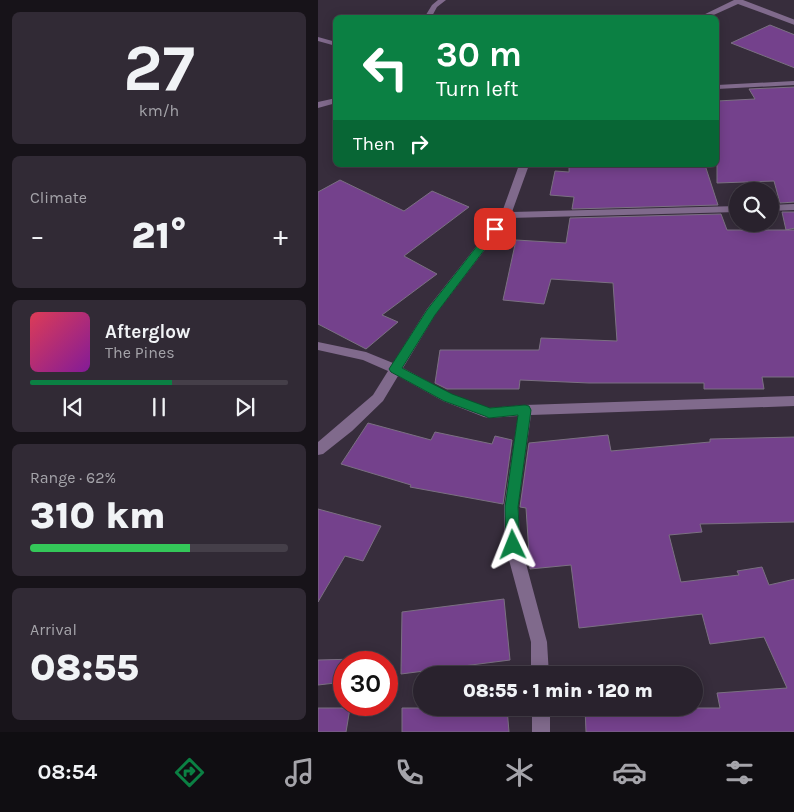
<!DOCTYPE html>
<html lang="en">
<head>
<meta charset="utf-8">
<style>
	:root { --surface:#29222d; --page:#312a35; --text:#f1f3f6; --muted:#a5a4aa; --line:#453f49; --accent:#0b8043 }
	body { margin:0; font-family:Karla,sans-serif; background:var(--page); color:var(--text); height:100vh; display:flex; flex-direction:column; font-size:19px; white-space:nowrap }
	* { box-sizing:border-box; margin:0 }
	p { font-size:16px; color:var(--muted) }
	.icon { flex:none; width:28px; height:28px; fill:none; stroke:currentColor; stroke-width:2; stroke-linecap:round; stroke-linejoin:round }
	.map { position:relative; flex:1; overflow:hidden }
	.drawer { display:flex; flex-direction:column; gap:12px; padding:12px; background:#171319; width:318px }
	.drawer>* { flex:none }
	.guide { position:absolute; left:15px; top:15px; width:386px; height:152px; border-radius:8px; box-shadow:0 2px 12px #0003,0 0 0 1px var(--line); background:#0b8043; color:#fff; overflow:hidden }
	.tools { position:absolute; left:411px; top:182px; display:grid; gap:10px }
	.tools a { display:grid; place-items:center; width:50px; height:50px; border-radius:50%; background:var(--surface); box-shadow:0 2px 12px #0003,0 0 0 1px var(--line); font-size:25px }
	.speed { position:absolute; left:15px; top:651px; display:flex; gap:10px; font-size:25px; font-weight:700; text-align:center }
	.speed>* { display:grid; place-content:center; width:65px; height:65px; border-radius:50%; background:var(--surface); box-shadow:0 2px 12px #0003,0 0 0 1px var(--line); line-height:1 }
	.speed .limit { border:8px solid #d22; background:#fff; color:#111 }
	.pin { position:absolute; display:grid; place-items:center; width:42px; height:42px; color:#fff; margin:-21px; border-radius:10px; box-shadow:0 2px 8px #0006 }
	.me { position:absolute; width:55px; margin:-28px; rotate:358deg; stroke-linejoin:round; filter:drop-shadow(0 0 4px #0008) }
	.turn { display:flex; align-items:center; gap:18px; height:105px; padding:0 20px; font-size:22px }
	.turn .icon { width:65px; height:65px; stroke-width:2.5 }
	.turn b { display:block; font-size:35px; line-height:42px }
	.then { display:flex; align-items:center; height:48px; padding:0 20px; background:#0003; gap:10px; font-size:19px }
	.big { font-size:38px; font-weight:800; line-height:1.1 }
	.drawer .tile { flex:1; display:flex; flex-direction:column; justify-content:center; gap:8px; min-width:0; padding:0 18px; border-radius:8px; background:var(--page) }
	.drawer .dial { align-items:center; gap:0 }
	.dial b { font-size:65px; line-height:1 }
	.song { display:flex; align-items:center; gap:15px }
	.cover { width:60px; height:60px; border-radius:8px; background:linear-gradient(135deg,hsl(350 70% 55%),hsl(290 70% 35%)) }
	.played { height:5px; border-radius:2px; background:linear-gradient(90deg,var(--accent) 55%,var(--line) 55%) }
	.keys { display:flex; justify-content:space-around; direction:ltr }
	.heat { display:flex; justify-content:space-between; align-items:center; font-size:28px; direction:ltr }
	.charge { height:8px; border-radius:4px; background:linear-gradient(90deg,#34c759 62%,var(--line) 0) }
	.trip { position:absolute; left:95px; top:666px; width:290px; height:50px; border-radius:25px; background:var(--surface); box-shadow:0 2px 12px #0003,0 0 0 1px var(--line); font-weight:800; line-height:50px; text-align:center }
	.menu { display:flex; height:80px; justify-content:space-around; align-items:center; background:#100e12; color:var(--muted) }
	.menu .icon { width:35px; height:35px }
	.menu .on { color:var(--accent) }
	.menu b { font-size:22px; color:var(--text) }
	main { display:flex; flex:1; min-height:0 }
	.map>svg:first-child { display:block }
	.building { fill:#74418c; stroke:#7b7082 }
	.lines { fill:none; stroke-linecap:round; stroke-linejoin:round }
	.minor { fill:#806a8c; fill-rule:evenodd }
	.route { fill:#0b8043; stroke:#07532c }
</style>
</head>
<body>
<main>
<section class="drawer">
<div class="tile dial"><b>27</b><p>km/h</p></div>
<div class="tile"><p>Climate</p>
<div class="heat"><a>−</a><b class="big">21°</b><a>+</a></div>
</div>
<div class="tile">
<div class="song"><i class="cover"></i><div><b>Afterglow</b><p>The Pines</p></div></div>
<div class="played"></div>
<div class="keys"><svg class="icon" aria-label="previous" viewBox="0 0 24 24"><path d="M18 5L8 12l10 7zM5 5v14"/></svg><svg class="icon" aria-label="pause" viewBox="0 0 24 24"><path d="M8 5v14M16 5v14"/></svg><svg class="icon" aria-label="next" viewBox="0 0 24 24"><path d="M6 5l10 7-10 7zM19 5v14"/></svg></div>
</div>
<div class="tile"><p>Range · 62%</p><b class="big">310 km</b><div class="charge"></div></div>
<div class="tile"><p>Arrival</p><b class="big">08:55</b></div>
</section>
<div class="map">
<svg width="477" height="732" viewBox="0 0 477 732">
	<rect width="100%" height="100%" fill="#372d3c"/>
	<g class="building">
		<polygon points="452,25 477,35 477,68 413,43"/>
		<polygon points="477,87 477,202 462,203 456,181 399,183 399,101 437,99 431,89"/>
		<polygon points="251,165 387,165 400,205 254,209 256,197 232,195 237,171 251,172"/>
		<polygon points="22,180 86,211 114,191 151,207 86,256 119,274 64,315 80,322 48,349 0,324 0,192"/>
		<polygon points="464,212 477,212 477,228 468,230"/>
		<polygon points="403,214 409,230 477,230 477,377 444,377 446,389 386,389 386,383 271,383 202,380 201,389 129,389 117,383 122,350 221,350 223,338 299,341 295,283 233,279 226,304 185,300 198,240 248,243 252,218"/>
		<polygon points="50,423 113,440 117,432 174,444 177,436 194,440 185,504 92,487 93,485 23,464"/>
		<polygon points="290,435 293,451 392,442 392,439 477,437 477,522 382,524 384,532 351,535 363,582 421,575 419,571 444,567 451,585 477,579 477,732 268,732 267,708 402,708 399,693 469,688 446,637 392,644 384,614 261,628 253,565 212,569 208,508 202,507 211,443"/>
		<polygon points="0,509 63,526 45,561 27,556 0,602"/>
		<polygon points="186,599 192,660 83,674 84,612"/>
		<polygon points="40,659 40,662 26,662 26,682 0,685 0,660"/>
		<polygon points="0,708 32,708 28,732 0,732"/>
		<polygon points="84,708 189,708 191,732 84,732"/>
	</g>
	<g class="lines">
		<g class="minor">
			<polygon points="120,0 128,0 119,7 113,18 106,18 114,5"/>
			<polygon points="416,0 425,0 477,20 477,25 420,4 389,18 379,18"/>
			<polygon points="0,37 18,42 18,46 0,41"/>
			<polygon points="477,81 477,85 399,89 399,85"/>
			<polygon points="18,98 18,103 0,108 0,102"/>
			<polygon points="201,165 211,165 194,212 420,206 420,212 191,218 117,315 85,368 135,395 171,408 207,405 477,396 477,406 213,415 200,507 203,545 229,642 231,675 213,675 213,642 187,545 186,507 200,416 171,418 166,417 125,401 80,376 65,401 34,431 5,454 0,455 0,442 55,395 70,371 45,360 0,350 0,342 48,352 75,363 109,309 183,215"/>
			<polygon points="477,204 477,210 452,211 452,205"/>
			<rect x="214" y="708" width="18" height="24"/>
		</g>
	</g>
	<polygon class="route" points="177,226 182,229 117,315 84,368 134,394 172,408 207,405 211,406 213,410 200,507 202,545 200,549 195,551 190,549 188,545 187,507 200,415 171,418 167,416 126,401 73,372 71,369 109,310 174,227"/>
</svg>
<div class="tools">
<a><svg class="icon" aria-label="search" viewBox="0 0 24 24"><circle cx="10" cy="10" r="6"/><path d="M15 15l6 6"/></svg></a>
</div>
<div class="speed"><div class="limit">30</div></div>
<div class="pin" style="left:177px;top:229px;background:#d93025"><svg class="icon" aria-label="arrive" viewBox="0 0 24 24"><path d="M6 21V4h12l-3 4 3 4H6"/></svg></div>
<svg class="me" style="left:195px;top:545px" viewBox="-20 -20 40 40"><path d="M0-17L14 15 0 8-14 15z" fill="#0b8043" stroke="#fff" stroke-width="4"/></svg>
<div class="trip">08:55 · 1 min · 120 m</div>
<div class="guide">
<div class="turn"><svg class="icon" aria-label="left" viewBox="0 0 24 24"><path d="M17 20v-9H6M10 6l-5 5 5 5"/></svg><div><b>30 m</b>Turn left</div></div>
<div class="then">Then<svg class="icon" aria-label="right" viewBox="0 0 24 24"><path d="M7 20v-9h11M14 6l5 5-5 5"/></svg></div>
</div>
</div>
</main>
<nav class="menu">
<b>08:54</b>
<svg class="icon on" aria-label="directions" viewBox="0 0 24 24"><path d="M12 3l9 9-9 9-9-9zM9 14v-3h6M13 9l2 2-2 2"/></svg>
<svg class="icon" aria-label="music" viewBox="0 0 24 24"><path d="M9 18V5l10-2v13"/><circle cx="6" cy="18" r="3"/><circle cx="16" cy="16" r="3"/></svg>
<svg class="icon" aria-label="phone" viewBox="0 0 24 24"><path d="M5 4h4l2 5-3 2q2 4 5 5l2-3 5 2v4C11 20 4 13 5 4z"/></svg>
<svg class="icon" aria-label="climate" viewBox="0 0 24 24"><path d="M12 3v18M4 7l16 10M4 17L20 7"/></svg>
<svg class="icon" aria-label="car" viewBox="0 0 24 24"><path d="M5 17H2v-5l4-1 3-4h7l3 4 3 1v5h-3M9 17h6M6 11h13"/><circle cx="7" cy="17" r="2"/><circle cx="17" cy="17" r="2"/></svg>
<svg class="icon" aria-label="filters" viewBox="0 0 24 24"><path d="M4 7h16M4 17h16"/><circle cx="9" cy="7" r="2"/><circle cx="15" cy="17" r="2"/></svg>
</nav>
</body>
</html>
